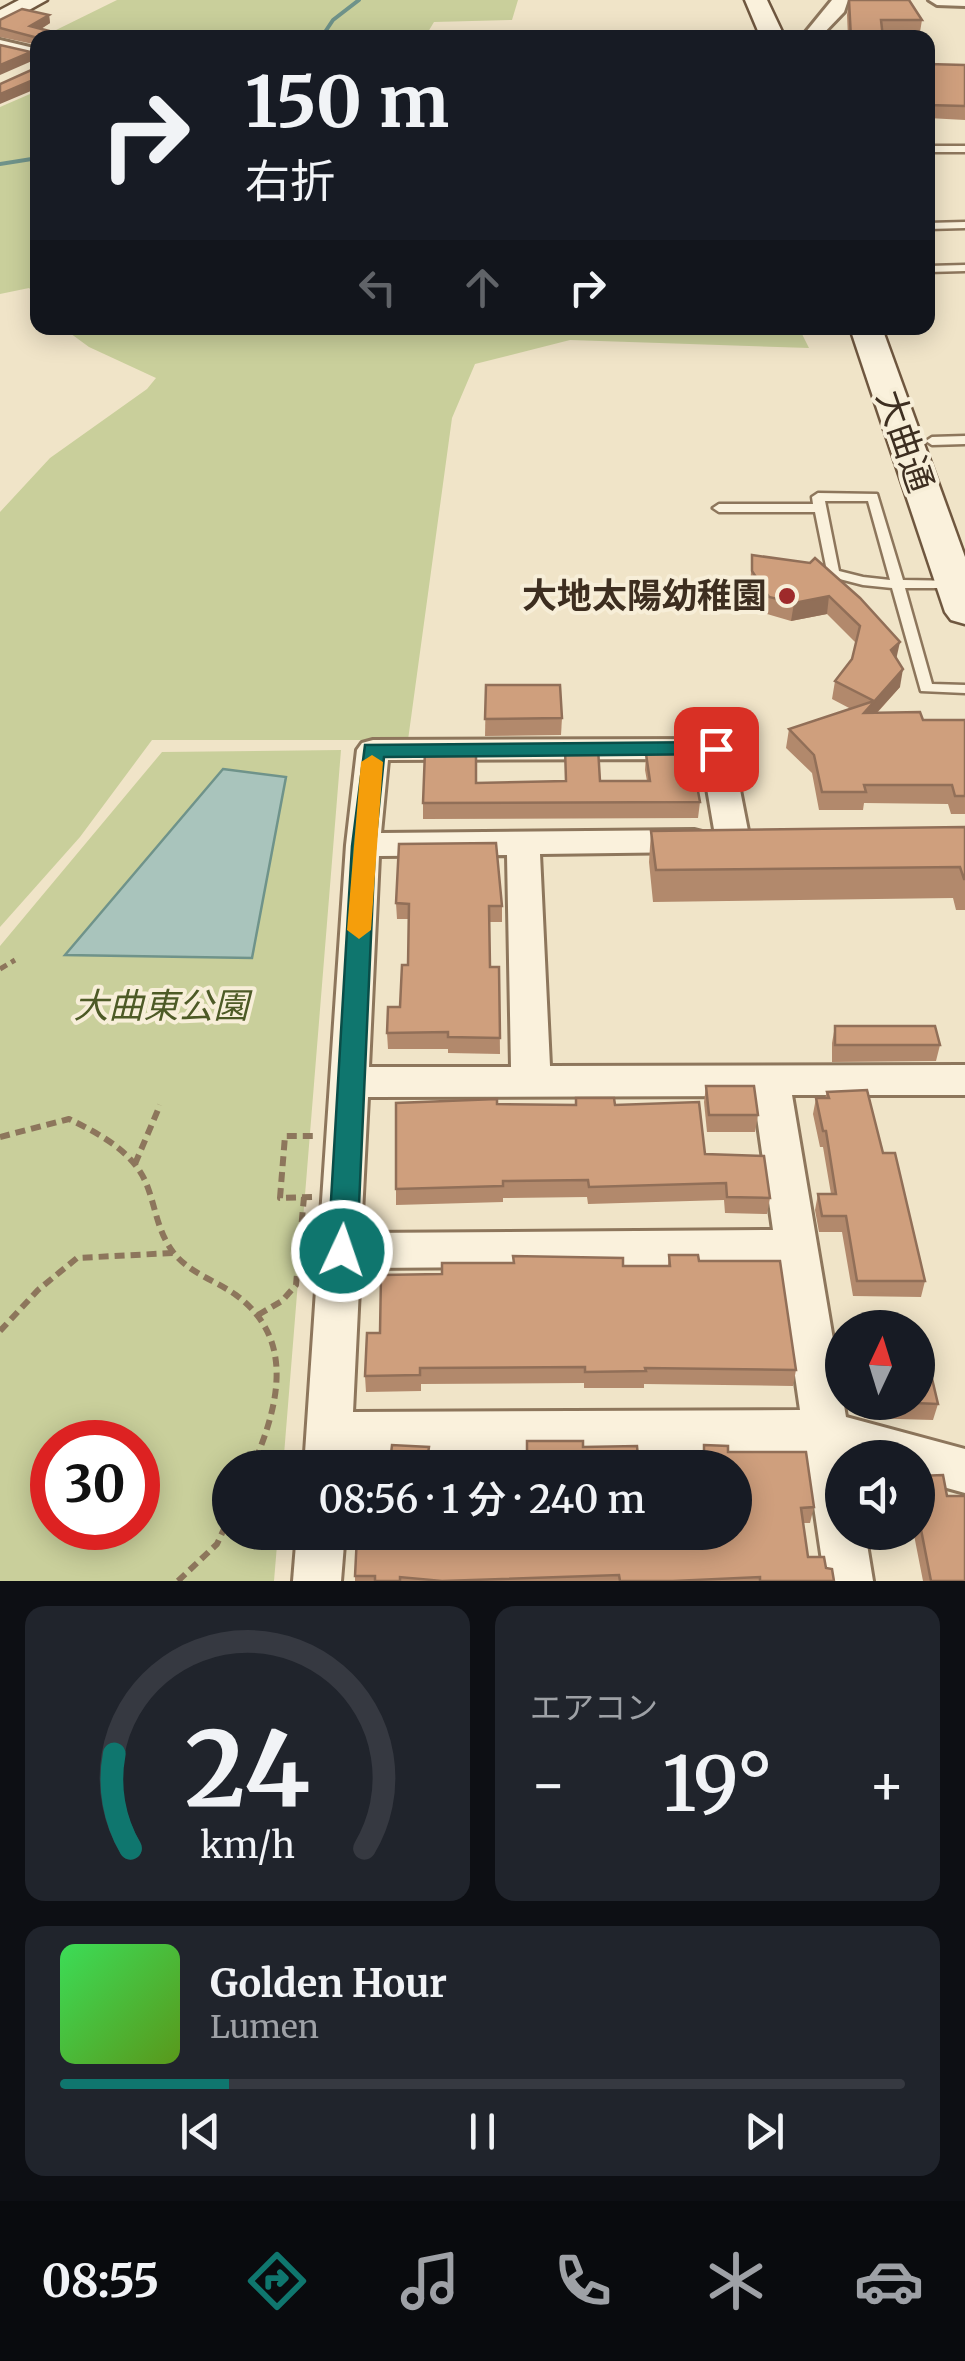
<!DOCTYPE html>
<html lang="ja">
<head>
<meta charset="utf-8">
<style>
	:root { --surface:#171b24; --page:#20242c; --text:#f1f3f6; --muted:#9ea1a6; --line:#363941; --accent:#0f766e }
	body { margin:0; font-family:Merriweather,"Noto Sans JP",serif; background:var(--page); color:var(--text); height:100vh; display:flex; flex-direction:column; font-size:38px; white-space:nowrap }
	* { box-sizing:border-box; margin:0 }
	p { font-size:32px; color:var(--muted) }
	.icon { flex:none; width:55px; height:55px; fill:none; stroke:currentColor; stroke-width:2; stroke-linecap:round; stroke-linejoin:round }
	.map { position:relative; height:1581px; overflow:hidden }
	.drawer { display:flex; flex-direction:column; gap:25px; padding:25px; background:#0d0f14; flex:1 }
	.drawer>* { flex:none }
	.hud { position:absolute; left:30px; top:30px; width:905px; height:305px; border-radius:20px; box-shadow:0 5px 25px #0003; background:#171b24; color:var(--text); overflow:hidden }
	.needle { width:65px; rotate:4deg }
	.buttons { position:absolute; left:825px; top:1310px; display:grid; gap:20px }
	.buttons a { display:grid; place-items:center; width:110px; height:110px; border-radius:50%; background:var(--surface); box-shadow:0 5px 25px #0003; font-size:50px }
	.speed { position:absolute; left:30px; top:1420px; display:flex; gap:20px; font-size:50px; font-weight:700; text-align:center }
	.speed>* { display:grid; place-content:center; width:130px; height:130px; border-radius:50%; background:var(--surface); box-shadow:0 5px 25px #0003; line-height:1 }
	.speed .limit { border:15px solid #d22; background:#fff; color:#111 }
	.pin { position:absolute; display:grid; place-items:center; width:85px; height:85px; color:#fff; margin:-42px; border-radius:20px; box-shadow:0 5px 15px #0006 }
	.me { position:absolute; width:110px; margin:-55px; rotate:3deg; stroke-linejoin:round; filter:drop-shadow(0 0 8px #0008) }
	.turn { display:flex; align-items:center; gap:35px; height:210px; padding:0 50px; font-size:45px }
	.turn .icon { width:130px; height:130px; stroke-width:2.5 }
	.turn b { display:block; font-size:70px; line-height:85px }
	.lanes { display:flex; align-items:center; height:95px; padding:0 50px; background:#0003; justify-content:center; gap:50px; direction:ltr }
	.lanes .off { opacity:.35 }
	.big { font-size:75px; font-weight:600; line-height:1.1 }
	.drawer .tile { flex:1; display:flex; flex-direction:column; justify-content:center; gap:15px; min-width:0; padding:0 35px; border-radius:20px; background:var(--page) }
	.drawer .dial { align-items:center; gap:0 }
	.dial svg { height:260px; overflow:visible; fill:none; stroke:var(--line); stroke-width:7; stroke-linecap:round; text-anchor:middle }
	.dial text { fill:var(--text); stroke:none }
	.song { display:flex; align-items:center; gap:30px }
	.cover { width:120px; height:120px; border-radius:15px; background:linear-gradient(135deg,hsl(130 70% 55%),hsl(90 70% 35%)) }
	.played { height:10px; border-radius:5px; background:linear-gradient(90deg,var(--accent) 20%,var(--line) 20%) }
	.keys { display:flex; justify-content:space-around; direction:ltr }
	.heat { display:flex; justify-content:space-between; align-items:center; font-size:55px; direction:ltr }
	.drawer .tiles { flex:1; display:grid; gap:25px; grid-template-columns:1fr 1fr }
	.tile:last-child { grid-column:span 2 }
	.trip { position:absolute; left:212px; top:1450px; width:540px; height:100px; border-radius:50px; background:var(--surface); box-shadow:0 5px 25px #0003; font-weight:600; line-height:100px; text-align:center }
	.menu { display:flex; height:160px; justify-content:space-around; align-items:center; background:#090b0e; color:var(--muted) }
	.menu .icon { width:70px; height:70px }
	.menu .selected { color:var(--accent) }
	.menu b { font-size:45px; color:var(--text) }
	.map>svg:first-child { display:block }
	.green { fill:#c9cf9b; fill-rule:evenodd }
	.water { fill:#a9c4bc; stroke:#6f938a; stroke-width:2.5 }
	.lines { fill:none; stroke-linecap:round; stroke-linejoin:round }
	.stream { stroke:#6f938a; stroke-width:4 }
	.lane-casing { stroke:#8d765c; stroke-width:5 }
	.street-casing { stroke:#8d765c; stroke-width:6 }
	.secondary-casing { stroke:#6f573f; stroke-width:5 }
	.path-far1 { stroke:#8d765c; stroke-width:5; stroke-dasharray:8 5; stroke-linecap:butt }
	.path { stroke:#8d765c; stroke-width:6; stroke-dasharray:10 6; stroke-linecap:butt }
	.lane { fill:#faf1dc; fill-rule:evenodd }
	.street { fill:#faf1dc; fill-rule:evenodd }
	.secondary { fill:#faf1dc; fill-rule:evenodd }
	.wall { fill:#b2896c }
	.shaded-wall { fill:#916f58 }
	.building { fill:#cf9f7d; stroke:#916f58; stroke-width:2.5 }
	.route { fill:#0f766e; stroke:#0a4d48; stroke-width:2.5 }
	.slow { fill:#f59e0b }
	.poi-dot { fill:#9e2a2b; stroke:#f7eed8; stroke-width:4 }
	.labels { text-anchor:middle; stroke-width:8; stroke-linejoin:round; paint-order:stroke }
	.street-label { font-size:35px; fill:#3d2e20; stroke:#f7eed8 }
	.poi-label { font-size:35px; font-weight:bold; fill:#3d2e20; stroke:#f7eed8; text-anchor:end }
	.park-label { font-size:35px; font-style:italic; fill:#4d5a26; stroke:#f7eed8 }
</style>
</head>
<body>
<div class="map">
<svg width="965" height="1581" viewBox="0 0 965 1581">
	<rect width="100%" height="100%" fill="#f0e4c8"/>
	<g class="green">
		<polygon points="117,0 518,0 512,20 434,22 425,37 73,38 54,31"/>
		<polygon points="37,91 37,296 29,288 0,294 0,107"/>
		<polygon points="63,328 799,328 809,348 570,340 475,364 452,418 408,740 152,740 80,837 0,927 0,512 50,458 147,389 156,378 89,347"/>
		<path d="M341 750 283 1467 230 1468V1532L278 1533 274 1581H0V946L162 752ZM52 1442H138V1528H52Z"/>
	</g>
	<polygon class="water" points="223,769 286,777 252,958 65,955"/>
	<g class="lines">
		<g class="stream">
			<polyline points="321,38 333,20 359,0"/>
			<polyline points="0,164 38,158"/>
		</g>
		<defs>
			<g id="lane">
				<rect x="928" y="146" width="37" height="6"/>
				<polygon points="965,222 965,228 928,229 928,223"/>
				<polygon points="965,265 965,271 928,272 928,266"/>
				<polygon points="965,436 965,444 932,445 926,441 932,437"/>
				<path d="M818 493 877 494 903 580 960 581 962 584 955 588H905L932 684 965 685V693L921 691 892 588 863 585 828 576 815 512H719L713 508 719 504H813L812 497ZM825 501H868L890 580 863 577 839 571Z"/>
			</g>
			<g id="street">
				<polygon points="832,0 848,0 844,12 819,38 801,38"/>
				<polygon points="929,0 965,0 965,6 937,5"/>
				<polygon points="0,40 38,49 38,59 0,50"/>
				<path d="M716 739 727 742 732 749 750 841 745 849 733 852 721 849 716 841 702 759 388 760 381 833 694 830 706 833 711 841 706 849 694 852 540 854 550 1066 965 1065V1095H792L846 1417 965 1449V1493L918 1480V1458H842V1532H865L873 1581H825L806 1452 351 1454 350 1468H304L346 845 357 750 362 743 373 740ZM507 855 511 1067H369L379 856ZM754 1096 773 1230 361 1233 368 1097ZM779 1265 800 1410 353 1412 360 1268Z"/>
				<polygon points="297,1532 345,1532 341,1581 293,1581"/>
			</g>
			<g id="secondary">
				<polygon points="19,0 47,0 0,26 0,10"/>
				<polygon points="745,0 767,0 785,38 761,38"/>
				<polygon points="850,328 882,328 965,557 965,624 951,620 945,612"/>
			</g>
		</defs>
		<use href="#lane" class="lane-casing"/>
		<use href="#street" class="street-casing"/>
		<use href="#secondary" class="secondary-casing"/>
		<polyline class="path-far1" points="0,969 15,960"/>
		<g class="path">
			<path d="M0 1137 69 1119C100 1134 136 1153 148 1188 156 1210 158 1232 173 1252 189 1273 215 1280 236 1295 297 1340 278 1408 252 1468"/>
			<polyline points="135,1164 160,1105"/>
			<polyline points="312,1197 280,1198 285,1136 315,1136"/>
			<polyline points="258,1315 282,1301 296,1285 304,1197"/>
			<polyline points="0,1331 38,1290 77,1258 173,1253"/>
			<polyline points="178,1581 217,1544 230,1516"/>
		</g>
		<use href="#lane" class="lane"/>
		<use href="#street" class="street"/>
		<use href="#secondary" class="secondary"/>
	</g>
	<g class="wall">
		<polygon points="849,0 922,20 920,32 883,32 883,38 848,38 847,15"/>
		<polygon points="49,15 50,23 41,29 38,38 38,45 0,37 0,20"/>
		<polygon points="928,64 965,65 965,120 928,118"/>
		<polygon points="752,555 810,563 896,659 900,687 877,713 923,720 965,720 965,814 951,814 948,804 864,803 863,810 819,810 812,773 786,748 789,729 851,709 832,699 835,681 852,659 856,643 827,614 791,621 767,614 750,588"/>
		<polygon points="486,685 562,718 561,735 485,736"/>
		<polygon points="565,748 600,781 647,781 645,770 646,754 653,754 654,748 700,802 698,818 423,819 423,803 476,783 565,781"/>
		<polygon points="965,827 965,910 956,910 953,898 653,902 649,862 651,831"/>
		<polygon points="396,903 502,906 502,922 490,922 490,967 499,967 500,1054 448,1053 448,1049 388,1049 387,1033 400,1007 408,965 409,919 397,919"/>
		<polygon points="835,1026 940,1045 936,1061 832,1062 832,1043"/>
		<polygon points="706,1086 758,1115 755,1132 707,1132 704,1102"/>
		<polygon points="827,1092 883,1153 925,1281 921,1297 853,1296 842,1232 819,1232 815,1210 818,1194 831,1194 823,1147 820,1147 813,1114 816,1098 825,1098"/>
		<polygon points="497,1104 615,1105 705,1154 770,1198 767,1214 725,1213 724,1200 588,1204 587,1197 503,1198 503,1202 396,1205 396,1189"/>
		<polygon points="669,1255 699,1261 796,1370 793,1386 644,1384 644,1388 584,1388 584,1383 421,1384 421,1391 366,1392 365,1376 380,1333 623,1266 668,1266"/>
		<polygon points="861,1402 918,1402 938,1404 933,1420 864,1418"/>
		<polygon points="704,1445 728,1452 814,1507 810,1523 803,1523 808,1557 826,1568 834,1581 355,1581 355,1576 500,1539 598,1536 597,1532 735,1532 735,1468 685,1468 687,1452 703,1452"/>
		<polygon points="918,1476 947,1496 965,1581 923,1581 914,1535 879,1536 879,1532 918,1532"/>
	</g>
	<g class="shaded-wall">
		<polygon points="49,15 50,23 31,35 30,26"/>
		<polygon points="31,52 32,61 0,75 0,65"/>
		<polygon points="38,78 38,88 0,104 0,94"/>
		<polygon points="829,596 827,614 791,621 794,603"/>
		<polygon points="900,642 896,660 891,650"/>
		<polygon points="903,669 900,687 860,731 864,713"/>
	</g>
	<g class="building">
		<polygon points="849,0 909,0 922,20 881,20 883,38 851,38"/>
		<polygon points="22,9 49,15 30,26 76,38 38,38 0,28 0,20"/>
		<polygon points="0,45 31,52 0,65"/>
		<polygon points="928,64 965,65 965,106 928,105"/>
		<polygon points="38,67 38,78 0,94 0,84"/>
		<polygon points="752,555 810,563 815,558 860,598 900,642 891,650 903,669 864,713 920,712 923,720 965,720 965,796 955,796 952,785 864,785 866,792 822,792 814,755 789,729 874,701 835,681 852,659 860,626 829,596 794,603 769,597 752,571"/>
		<polygon points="486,685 560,685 562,718 485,719"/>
		<polygon points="690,747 700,802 423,803 425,751 476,751 476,783 566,781 565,748 598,748 600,781 650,781 646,754 654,754 654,748"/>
		<polygon points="965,827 965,879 964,879 960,867 656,870 651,831"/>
		<polygon points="496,843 502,906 489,906 490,967 499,967 500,1038 448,1037 448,1032 387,1033 388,1007 400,1007 402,965 408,965 409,904 396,903 399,844"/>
		<polygon points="835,1026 935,1026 940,1045 835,1045"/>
		<polygon points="706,1086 754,1086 758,1115 709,1115"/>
		<polygon points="867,1090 883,1153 895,1153 925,1281 857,1281 846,1216 822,1216 818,1194 836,1194 826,1131 823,1131 816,1098 829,1098 827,1092"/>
		<polygon points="576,1098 614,1098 615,1105 699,1102 705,1154 764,1156 770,1198 727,1197 726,1183 589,1187 588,1180 503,1181 503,1186 396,1189 396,1103 497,1099 497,1104 576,1105"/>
		<polygon points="669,1255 698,1255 699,1261 780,1261 796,1370 645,1368 646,1371 585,1372 585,1367 420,1368 420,1375 365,1376 367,1333 380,1333 381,1275 442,1274 442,1263 514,1263 513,1256 623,1258 623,1266 670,1266"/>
		<polygon points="918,1366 929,1366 938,1404 890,1402 918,1402"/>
		<polygon points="527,1441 583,1441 583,1447 637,1446 639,1468 377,1468 378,1453 391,1454 392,1445 429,1447 428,1454 527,1453"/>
		<polygon points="704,1445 728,1446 728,1452 806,1452 814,1507 801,1508 808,1557 824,1557 826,1568 832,1569 834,1581 760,1581 760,1577 673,1581 620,1581 619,1575 442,1581 400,1577 400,1581 375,1581 375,1576 355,1576 357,1536 442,1537 442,1533 500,1533 500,1539 600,1536 600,1532 735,1532 735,1468 689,1468 687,1452 704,1452"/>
		<polygon points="943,1475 947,1496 965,1496 965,1581 931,1581 919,1519 918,1519 918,1476"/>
	</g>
	<polygon class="route" points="716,742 723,744 727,749 723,754 384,757 375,846 357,1251 353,1260 342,1263 332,1260 328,1251 352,846 365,745"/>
	<polygon class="slow" points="372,755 383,762 371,930 359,939 347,930 361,762"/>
	<circle class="poi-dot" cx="787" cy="596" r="10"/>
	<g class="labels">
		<g class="street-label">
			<text transform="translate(905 441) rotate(71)" y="12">大曲通</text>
		</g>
		<g class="poi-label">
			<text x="767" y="608">大地太陽幼稚園</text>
		</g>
		<g class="park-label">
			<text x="161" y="1018">大曲東公園</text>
		</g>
	</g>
</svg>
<div class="buttons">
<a><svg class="needle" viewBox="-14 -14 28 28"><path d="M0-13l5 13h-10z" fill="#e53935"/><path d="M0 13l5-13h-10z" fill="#9ea1a6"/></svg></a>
<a><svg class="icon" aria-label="sound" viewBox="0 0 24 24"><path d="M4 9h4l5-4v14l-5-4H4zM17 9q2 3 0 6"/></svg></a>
</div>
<div class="speed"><div class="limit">30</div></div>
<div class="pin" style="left:716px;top:749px;background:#d93025"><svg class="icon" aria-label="arrive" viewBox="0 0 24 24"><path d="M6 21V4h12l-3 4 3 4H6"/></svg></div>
<svg class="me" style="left:342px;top:1251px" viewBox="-20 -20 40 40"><circle r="17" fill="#0f766e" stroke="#fff" stroke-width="3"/><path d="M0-11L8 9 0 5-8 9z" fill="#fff"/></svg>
<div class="trip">08:56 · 1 分 · 240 m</div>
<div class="hud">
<div class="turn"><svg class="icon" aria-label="right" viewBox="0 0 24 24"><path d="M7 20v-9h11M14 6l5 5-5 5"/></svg><div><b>150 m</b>右折</div></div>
<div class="lanes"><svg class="icon off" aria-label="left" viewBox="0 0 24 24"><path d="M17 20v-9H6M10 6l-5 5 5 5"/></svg><svg class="icon off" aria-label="ahead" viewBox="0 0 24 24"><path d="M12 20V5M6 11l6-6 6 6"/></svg><svg class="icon" aria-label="right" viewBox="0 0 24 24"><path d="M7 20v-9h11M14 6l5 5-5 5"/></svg></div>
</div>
</div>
<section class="drawer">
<div class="tiles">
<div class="tile dial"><svg viewBox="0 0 100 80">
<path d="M14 69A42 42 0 1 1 86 69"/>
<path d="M14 69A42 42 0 0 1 9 40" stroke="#0f766e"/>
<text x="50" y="56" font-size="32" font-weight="700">24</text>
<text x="50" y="72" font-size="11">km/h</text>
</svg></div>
<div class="tile"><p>エアコン</p>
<div class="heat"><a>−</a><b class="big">19°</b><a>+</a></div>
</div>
<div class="tile">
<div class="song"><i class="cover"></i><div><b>Golden Hour</b><p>Lumen</p></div></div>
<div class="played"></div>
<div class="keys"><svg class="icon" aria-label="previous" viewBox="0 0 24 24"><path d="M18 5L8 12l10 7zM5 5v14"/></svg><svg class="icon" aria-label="pause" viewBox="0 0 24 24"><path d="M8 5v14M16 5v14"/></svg><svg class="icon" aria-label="next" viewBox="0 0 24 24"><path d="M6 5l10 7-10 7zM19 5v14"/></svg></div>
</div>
</div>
</section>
<nav class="menu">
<b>08:55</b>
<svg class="icon selected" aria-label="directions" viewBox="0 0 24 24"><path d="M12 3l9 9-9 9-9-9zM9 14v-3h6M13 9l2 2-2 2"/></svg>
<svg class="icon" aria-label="music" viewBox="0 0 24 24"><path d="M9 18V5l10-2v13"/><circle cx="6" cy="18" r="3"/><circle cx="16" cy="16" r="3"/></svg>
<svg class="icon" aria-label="phone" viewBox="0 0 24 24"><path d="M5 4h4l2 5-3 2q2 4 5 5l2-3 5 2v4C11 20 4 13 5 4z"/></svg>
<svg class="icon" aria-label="climate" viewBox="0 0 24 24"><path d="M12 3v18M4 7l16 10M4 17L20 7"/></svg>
<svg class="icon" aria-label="car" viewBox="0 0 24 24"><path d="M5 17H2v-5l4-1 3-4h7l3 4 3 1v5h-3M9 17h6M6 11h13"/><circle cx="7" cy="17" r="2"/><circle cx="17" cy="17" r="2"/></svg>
</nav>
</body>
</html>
